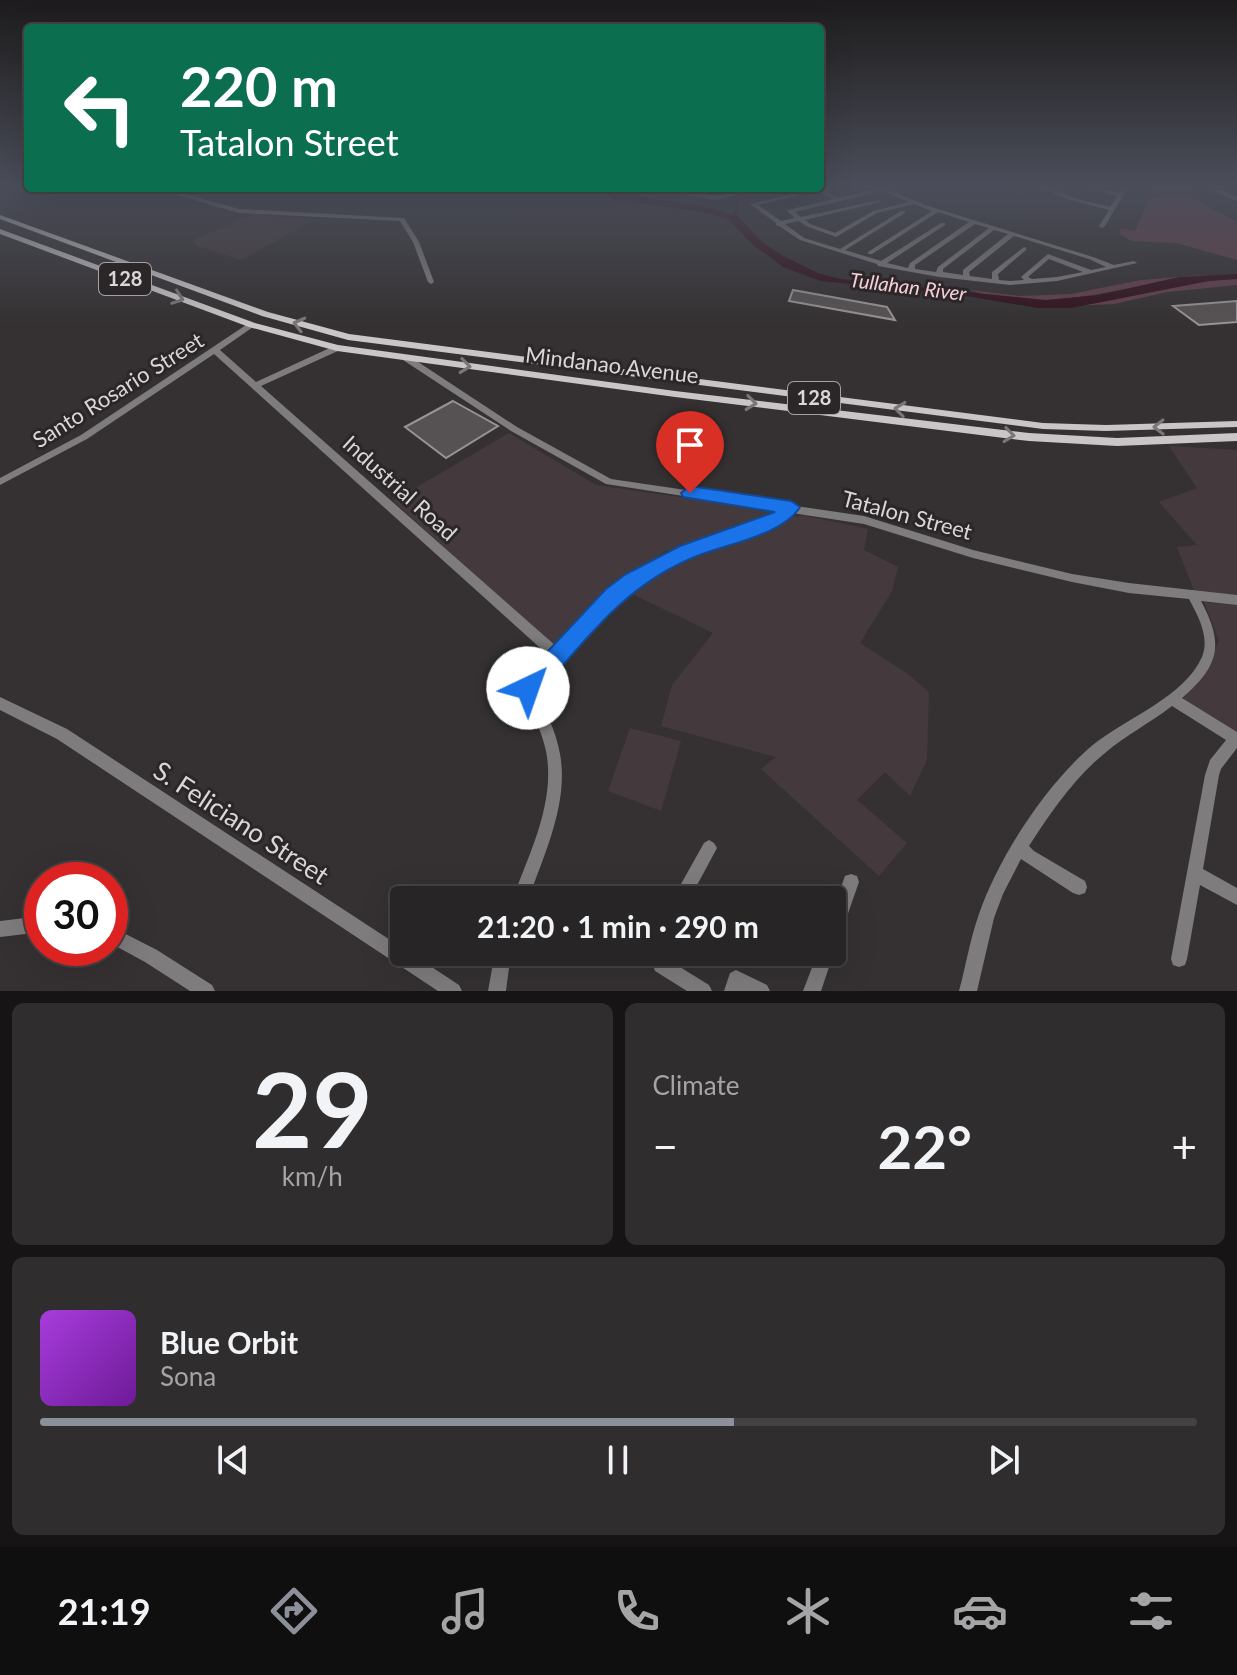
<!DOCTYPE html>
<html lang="en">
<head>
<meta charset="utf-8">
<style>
	:root { --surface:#282526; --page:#302d2e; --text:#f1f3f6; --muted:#a5a5a7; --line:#444243; --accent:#8c9099 }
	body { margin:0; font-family:Lato,sans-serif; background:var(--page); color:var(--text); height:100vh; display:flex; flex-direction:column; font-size:30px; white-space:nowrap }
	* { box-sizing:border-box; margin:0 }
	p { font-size:26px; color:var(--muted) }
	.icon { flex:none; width:44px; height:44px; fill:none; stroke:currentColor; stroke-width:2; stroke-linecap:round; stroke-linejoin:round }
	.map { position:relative; height:991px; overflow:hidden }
	.side { display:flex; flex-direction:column; gap:12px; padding:12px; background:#161415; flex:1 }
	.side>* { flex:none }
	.banner { position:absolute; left:24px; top:24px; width:800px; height:168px; border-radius:8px; box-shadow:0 8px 32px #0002,0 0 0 2px var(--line); background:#0b6e4f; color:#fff; overflow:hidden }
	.speed { position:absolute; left:24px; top:862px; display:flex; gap:16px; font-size:40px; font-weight:700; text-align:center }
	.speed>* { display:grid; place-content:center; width:104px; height:104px; border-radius:50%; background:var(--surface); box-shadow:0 8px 32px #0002,0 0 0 2px var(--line); line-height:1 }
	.speed .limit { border:12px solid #d22; background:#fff; color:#111 }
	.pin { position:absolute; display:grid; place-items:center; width:68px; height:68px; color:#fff; margin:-82px -34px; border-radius:50% 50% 50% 0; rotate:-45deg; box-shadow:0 0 8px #0007 }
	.pin .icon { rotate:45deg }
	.me { position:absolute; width:88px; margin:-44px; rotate:42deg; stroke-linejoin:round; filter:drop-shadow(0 0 6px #0008) }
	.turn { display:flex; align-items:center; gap:28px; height:168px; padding:0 24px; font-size:36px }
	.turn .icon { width:104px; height:104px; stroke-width:2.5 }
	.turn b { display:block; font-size:56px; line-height:68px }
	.big { font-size:60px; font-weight:700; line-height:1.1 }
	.side .card { flex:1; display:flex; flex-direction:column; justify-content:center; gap:12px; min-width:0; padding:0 28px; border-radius:12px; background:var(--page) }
	.side .dial { align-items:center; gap:0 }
	.dial b { font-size:104px; line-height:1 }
	.song { display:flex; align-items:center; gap:24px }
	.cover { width:96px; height:96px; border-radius:12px; background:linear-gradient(135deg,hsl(280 70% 55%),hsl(280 70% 35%)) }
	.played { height:8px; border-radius:4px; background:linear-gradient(90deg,var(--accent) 60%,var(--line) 60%) }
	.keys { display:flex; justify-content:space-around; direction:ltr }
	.heat { display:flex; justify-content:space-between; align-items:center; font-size:44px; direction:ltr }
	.side .tiles { flex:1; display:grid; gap:12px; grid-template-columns:1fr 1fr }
	.card:last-child { grid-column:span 2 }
	.trip { position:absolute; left:390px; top:886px; width:456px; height:80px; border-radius:8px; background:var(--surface); box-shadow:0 8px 32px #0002,0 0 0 2px var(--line); font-weight:700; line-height:80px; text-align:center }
	.menu { display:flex; height:128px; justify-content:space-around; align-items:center; background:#100f0f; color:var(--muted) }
	.menu .icon { width:56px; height:56px }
	.menu .current { color:var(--accent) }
	.menu b { font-size:36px; color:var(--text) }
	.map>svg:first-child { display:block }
	.built { fill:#44393c }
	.green { fill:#623f4a }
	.water { fill:#32121d }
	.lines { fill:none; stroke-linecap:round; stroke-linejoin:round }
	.stream { stroke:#32121d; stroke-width:2 }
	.river { fill:#32121d; fill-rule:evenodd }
	.building { fill:#565152; stroke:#989395; stroke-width:2 }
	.minor { fill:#7e7c7d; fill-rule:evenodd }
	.major { fill:#cac6c7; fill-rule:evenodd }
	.oneway { stroke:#7a7678 }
	.route { fill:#1a73e8; stroke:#114b97; stroke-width:2 }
	.labels { text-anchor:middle; stroke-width:6; stroke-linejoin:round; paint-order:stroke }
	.shield { fill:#2b2728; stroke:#a6a2a3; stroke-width:2 }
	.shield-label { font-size:20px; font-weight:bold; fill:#dad7d8 }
	.far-water-label { font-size:20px; font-style:italic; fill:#f8ced9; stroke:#2b2728 }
	.street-label { font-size:22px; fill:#dad7d8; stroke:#2b2728 }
	.near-street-label { font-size:26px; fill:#dad7d8; stroke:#2b2728 }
</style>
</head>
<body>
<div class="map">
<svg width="1237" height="991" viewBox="0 0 1237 991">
	<rect width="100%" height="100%" fill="#353132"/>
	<g class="built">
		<polygon points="253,214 314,220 241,260 197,246 192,241"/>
		<polygon points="509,433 596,485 778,511 664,552 619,581 557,649 393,501"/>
		<polygon points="1169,446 1237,450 1237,597 1195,593 1177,547 1197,545 1159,502 1197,488"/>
		<polygon points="802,515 868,529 864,550 898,567 892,591 860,643 908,674 929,692 927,760 910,796 885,772 857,800 907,843 879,876 761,769 776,757 661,726 672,685 713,633 626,591 661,565 774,521"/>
		<polygon points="1204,602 1237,605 1237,736 1180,703 1207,667 1219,641"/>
		<polygon points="630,728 681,741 661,811 608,791"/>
	</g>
	<g class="green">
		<polygon points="1185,194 1237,222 1237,260 1176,243 1132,241 1119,234 1121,228 1135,231 1149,198"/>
		<path d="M1217 274C1135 280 1052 318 970 290L1021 296 1071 294 1141 280Z"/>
		<path d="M1237 279V285L1168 292 1114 304 1070 306C1125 302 1183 279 1237 279Z"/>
	</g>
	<polygon class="water" points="777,253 818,273 840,279 1046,300 1099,295 1179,277 1237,274 1237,279 1209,281 1071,308 1038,308 960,295 821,281 783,267 770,257"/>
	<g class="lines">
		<polyline class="stream" points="732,217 738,207 734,196 774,188"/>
		<polygon class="river" points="594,188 606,188 618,194 703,206 736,215 762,242 800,267 790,270 754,246 728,219 702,212 615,200"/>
	</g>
	<g class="building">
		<polygon points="793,290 887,307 895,320 789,301"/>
		<polygon points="1237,301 1237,322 1199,325 1173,306"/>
		<polygon points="453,401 498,426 446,458 405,427"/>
	</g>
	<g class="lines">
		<g class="minor">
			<polygon points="0,187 4,187 0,189"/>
			<path d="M824 187H830L827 192 839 198 877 189 875 187H883L925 205 1093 257 1114 265 1134 261 1137 263 1057 281 1010 285 939 277 878 266 877 264 800 240 779 226 776 225V223L750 204 793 194 797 188H803L797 196 758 205 781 221 795 218 788 212V210L833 199 822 194ZM882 191 909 202 873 211 835 233 810 224 805 220 880 202V200L801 217 795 212ZM914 204 932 211 868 252V254H872L938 212 969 222 910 263 908 268 887 263 945 225V223H941L881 261 845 250 905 213V211H901L840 249 804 238 785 224 799 221 806 226 836 237 877 213ZM975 224 989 228 938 267 936 272 915 269V265ZM994 230 1008 234 963 270V275L943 272V269ZM1014 236 1089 259 1106 267 1091 270 1048 254 1022 276 1021 277 1024 280 1010 281 999 280 998 274 1026 250V248L1024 247 992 272V279L970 276 969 272ZM1049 259 1083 272 1057 277 1032 279 1028 277Z"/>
			<polygon points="1039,187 1048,187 1074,198 1110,207 1117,196 1087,187 1097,187 1119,193 1122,187 1128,187 1105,226 1102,228 1099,226 1109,210 1070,200"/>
			<polygon points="1150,187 1193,187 1190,189 1153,189"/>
			<polygon points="1203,187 1212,187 1237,197 1237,201"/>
			<polygon points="154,188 163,188 239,209 404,218 419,242 434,282 431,284 428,282 413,242 400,221 239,213"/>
			<polygon points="647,188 661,188 716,196 751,188 761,188 716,200"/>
			<path d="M249 323H255L256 325 220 350 256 382 334 346H340V350L261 386 557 647 604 597 629 576 683 549 775 517 781 511 606 484 511 431 403 360V356H409L517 427 611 479 787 505 791 503 796 506 864 516 973 550 1072 574 1129 583 1237 595V605L1201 601C1224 644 1220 665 1182 698L1237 732V748L1221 769 1219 775 1203 869 1237 888V905L1200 885 1187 959 1185 965 1179 967 1173 965 1171 959 1205 775 1210 760 1226 740 1172 706C1150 723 1126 735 1105 753 1074 778 1051 812 1029 846L1034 851 1085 881 1087 887 1085 893 1079 895 1073 893 1021 859 1003 894 994 918 977 991H959C966 965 970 939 979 914 999 856 1047 783 1094 744 1127 718 1184 697 1202 657 1210 637 1198 616 1189 599L1129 593 1072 582 973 558 864 524 792 513 783 523 691 555 637 582 612 603 535 689C545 710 556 731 560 754 569 803 544 855 528 900H512C529 854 556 802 546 751 541 729 531 709 522 688L523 684 549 656 214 354 87 439 0 485V478L81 435Z"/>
			<polygon points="0,697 67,729 404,949 404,952 409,952 459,985 462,991 438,991 57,739 0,710"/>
			<polygon points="709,840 714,843 717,848 689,900 672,900 704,843"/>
			<polygon points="851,874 857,876 859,882 838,942 832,944 832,913 845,876"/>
			<polygon points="42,916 42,932 0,937 0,921"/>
			<polygon points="110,926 157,950 212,985 215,991 190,991 145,962 110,943"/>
			<polygon points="832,946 834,952 821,991 803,991 818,952 832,952"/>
			<polygon points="495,952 511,952 506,991 488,991"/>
			<polygon points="648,952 664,952 667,959 709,985 712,991 687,991 655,971"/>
			<polygon points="736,970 767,985 770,991 724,991 730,973"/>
		</g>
		<g class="major">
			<polygon points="0,215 268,312 349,334 1043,423 1106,425 1237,421 1237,427 1106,431 1043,429 348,340 262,316 0,219"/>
			<polygon points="0,229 255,323 338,345 675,391 1029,433 1117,438 1237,433 1237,441 1117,446 1029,441 675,397 337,351 249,327 0,234"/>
		</g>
	</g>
	<defs><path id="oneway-chevron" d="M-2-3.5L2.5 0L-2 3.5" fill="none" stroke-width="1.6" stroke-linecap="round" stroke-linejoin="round" transform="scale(2)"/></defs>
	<g class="oneway">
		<use href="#oneway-chevron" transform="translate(178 298) rotate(20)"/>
		<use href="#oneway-chevron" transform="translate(299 324) rotate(-165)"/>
		<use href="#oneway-chevron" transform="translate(465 366) rotate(7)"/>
		<use href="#oneway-chevron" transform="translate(751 403) rotate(7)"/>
		<use href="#oneway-chevron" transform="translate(900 409) rotate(-173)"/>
		<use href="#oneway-chevron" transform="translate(1159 427) rotate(179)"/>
		<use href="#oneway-chevron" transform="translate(1009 435) rotate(7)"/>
	</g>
	<linearGradient id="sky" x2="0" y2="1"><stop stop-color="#1d1b1c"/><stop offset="0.57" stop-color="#4b4e5a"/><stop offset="1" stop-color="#4b4e5a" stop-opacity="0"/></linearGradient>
	<rect width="1237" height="326" fill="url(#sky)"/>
	<path class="route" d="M690 486 791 501 800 507C783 535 727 544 697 556 624 585 587 639 536 696L528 699 520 696 517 688 520 681 606 589 626 574 680 546 775 512 683 497 681 493Z"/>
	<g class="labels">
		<g class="shield">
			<rect x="99" y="263" width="52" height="32" rx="6"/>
			<rect x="788" y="382" width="52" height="32" rx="6"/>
		</g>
		<g class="shield-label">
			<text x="125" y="286">128</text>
			<text x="814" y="405">128</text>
		</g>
		<g class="far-water-label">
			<text transform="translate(908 287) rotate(7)" y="7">Tullahan River</text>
		</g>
		<g class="street-label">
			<text transform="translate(612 365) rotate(7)" y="8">Mindanao Avenue</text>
			<text transform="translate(118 390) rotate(-32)" y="8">Santo Rosario Street</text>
			<text transform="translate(400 488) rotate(42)" y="8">Industrial Road</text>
			<text transform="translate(907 515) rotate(15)" y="8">Tatalon Street</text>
		</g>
		<g class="near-street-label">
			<text transform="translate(241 823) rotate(33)" y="9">S. Feliciano Street</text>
		</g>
	</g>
</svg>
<div class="speed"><div class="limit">30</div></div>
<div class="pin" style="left:690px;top:493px;background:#d93025"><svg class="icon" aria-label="arrive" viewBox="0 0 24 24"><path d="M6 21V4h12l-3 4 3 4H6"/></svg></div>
<svg class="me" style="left:528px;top:688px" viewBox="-20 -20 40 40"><circle r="19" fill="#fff"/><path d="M0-13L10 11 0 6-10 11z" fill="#1a73e8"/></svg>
<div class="trip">21:20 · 1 min · 290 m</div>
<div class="banner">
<div class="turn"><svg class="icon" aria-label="left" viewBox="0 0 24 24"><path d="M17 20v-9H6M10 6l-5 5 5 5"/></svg><div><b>220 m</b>Tatalon Street</div></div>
</div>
</div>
<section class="side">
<div class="tiles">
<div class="card dial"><b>29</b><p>km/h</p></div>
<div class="card"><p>Climate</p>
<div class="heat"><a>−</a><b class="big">22°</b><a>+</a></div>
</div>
<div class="card">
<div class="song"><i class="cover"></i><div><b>Blue Orbit</b><p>Sona</p></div></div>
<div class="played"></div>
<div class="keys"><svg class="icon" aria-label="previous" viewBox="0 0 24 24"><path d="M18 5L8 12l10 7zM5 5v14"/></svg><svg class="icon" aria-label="pause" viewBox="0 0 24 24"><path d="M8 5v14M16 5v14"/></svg><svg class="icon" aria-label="next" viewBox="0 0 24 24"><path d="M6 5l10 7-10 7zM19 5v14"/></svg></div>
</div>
</div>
</section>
<nav class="menu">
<b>21:19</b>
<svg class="icon current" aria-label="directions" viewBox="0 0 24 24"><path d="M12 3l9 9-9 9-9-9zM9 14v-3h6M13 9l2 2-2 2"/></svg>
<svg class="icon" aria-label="music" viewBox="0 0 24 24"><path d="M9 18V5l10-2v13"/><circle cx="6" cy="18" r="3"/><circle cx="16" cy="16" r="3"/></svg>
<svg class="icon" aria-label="phone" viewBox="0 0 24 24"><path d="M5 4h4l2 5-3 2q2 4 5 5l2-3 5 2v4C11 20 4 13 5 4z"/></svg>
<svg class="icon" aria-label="climate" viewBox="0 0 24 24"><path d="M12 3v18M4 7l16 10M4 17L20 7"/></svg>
<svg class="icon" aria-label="car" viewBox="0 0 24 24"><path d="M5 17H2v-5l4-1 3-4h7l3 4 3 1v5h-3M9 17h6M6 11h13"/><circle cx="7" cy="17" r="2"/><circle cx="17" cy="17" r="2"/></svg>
<svg class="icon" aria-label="filters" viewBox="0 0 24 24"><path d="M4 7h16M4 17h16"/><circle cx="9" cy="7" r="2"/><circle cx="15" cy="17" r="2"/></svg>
</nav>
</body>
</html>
